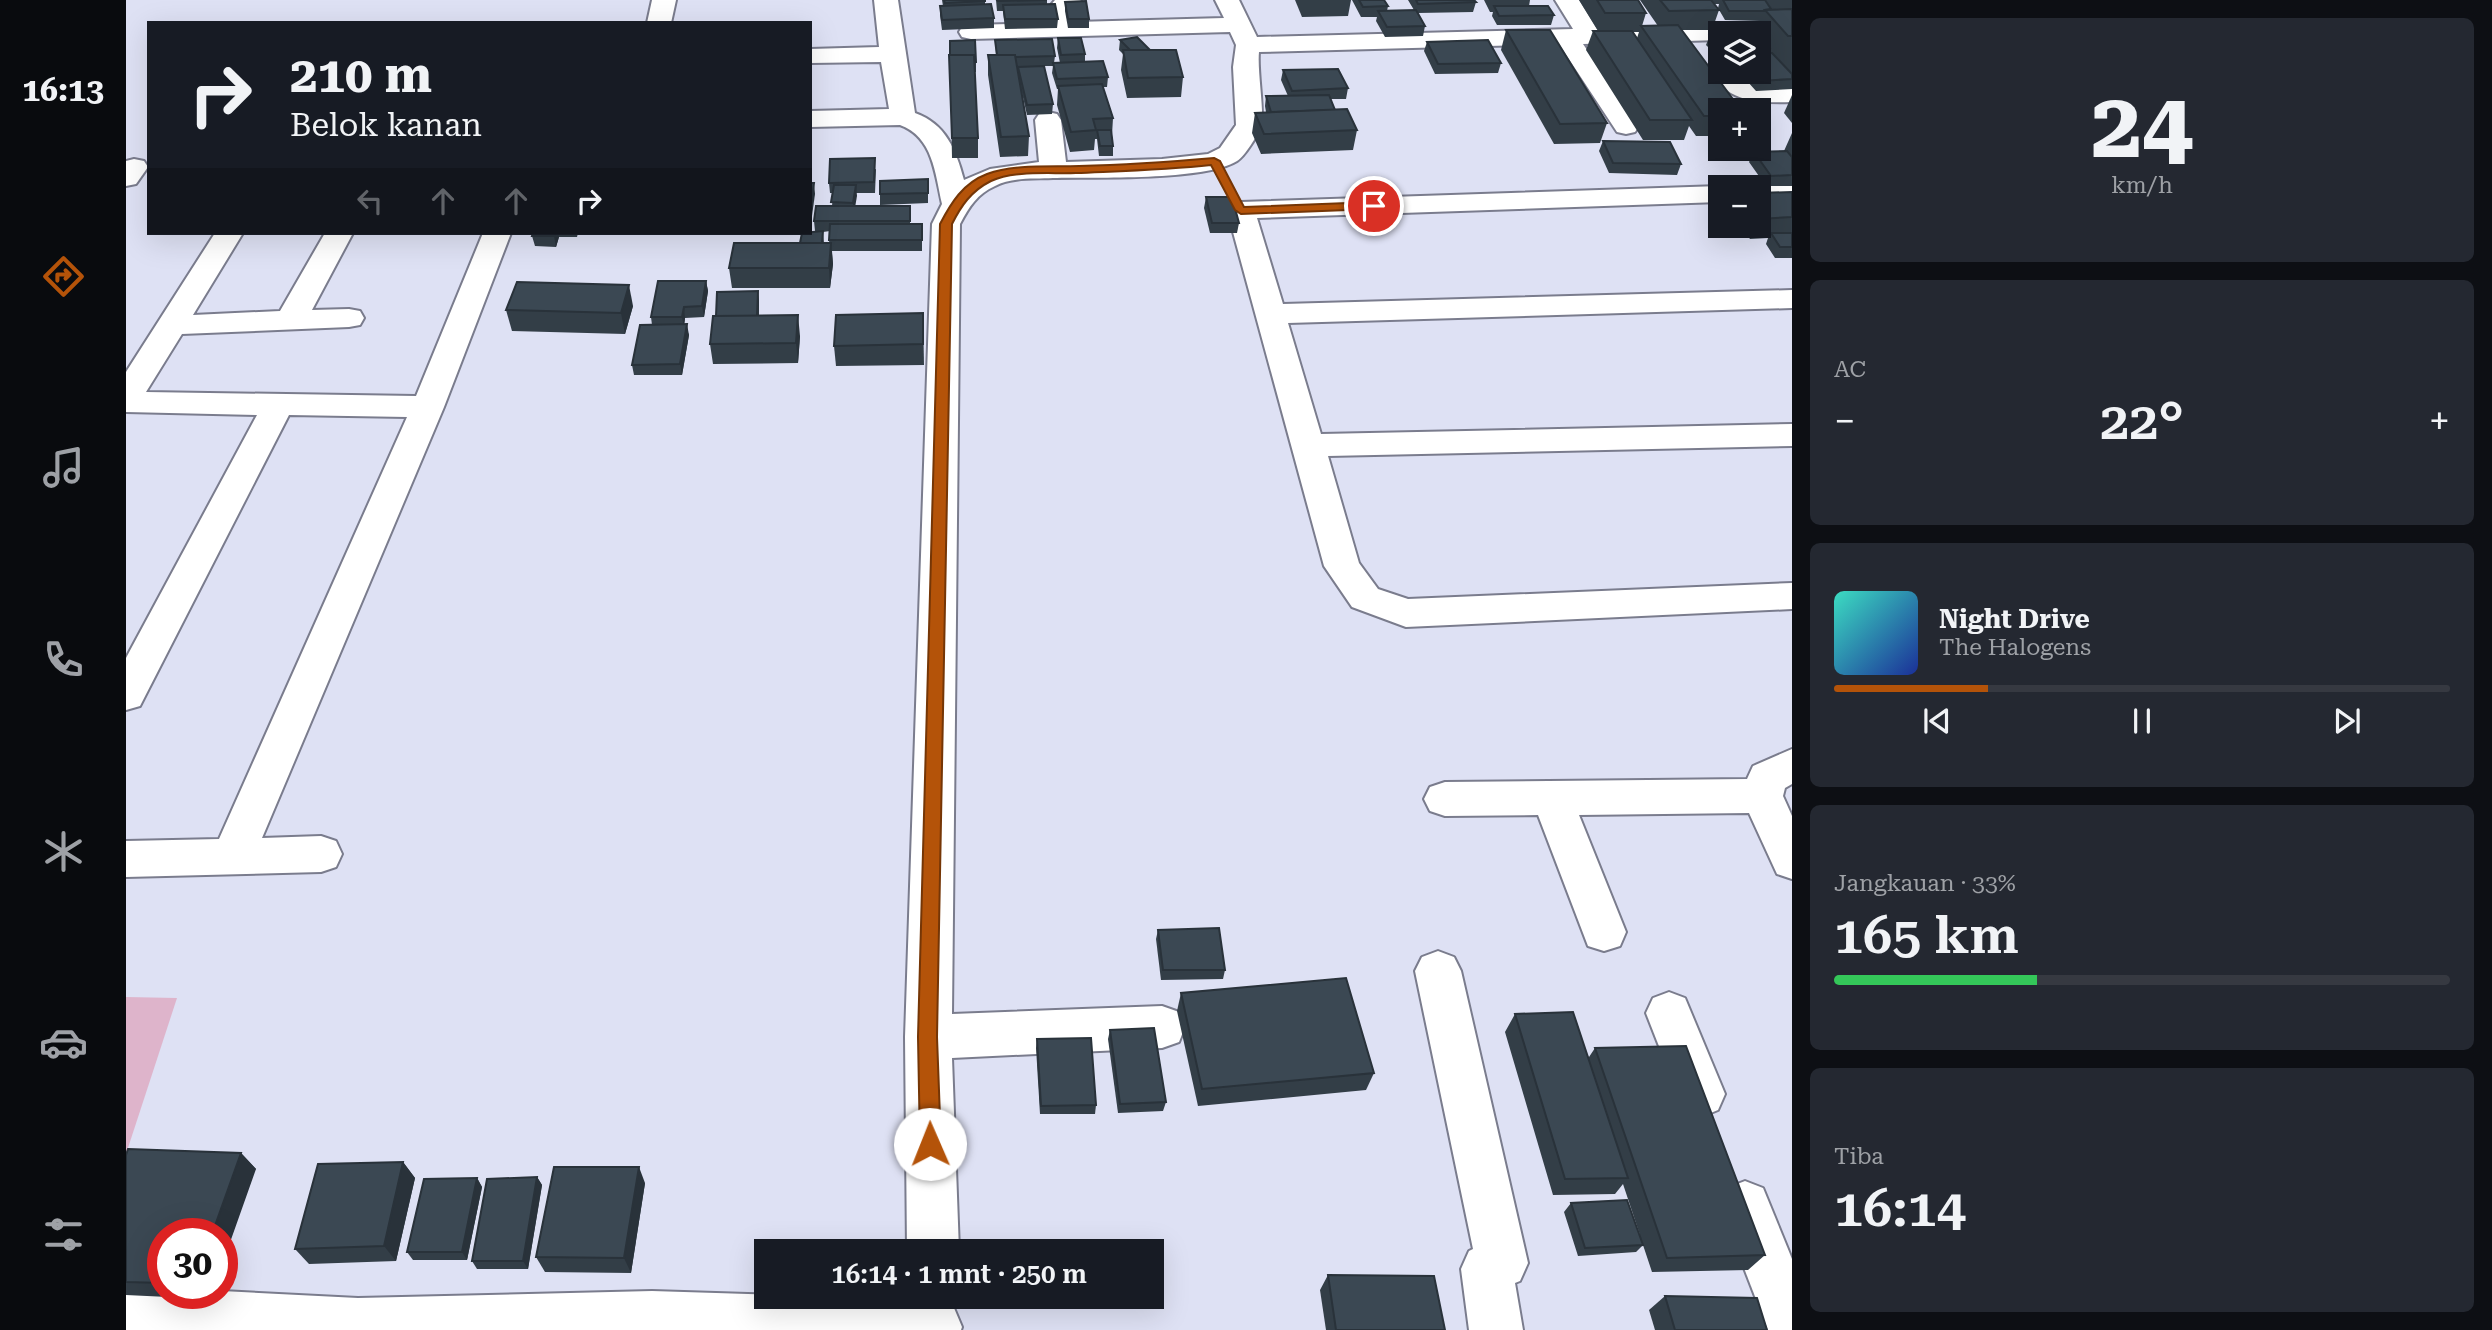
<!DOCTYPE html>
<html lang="id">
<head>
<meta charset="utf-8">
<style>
	:root { --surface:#171b24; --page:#242831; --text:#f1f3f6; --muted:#9ea1a6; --line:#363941; --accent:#b45309 }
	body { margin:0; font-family:"Roboto Serif",serif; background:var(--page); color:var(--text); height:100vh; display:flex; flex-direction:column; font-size:26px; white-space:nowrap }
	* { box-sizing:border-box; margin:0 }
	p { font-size:23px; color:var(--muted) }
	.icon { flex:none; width:38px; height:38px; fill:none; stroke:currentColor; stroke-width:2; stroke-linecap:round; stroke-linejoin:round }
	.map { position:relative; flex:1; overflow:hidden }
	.panel { display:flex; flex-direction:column; gap:18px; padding:18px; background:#0d0f14; width:700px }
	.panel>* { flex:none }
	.banner { position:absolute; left:21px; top:21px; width:665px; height:214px; border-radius:0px; box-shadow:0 7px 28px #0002; background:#171b24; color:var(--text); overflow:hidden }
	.fabs { position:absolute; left:1582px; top:21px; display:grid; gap:14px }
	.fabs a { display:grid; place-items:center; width:63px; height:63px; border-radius:0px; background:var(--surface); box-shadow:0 7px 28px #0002; font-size:35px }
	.speed { position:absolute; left:21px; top:1218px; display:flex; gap:14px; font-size:35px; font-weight:700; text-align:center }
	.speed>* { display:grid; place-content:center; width:91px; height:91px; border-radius:50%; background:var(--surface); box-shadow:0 7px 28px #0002; line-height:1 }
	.speed .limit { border:10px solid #d22; background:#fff; color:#111 }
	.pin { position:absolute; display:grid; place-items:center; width:60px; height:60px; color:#fff; margin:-30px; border:4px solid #fff; border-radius:50%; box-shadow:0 2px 7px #0007 }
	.me { position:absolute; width:77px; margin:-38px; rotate:359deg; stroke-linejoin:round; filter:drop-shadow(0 0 5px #0008) }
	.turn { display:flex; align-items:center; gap:24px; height:147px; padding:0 28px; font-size:32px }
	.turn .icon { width:91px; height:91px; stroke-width:2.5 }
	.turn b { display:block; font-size:49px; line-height:60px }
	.lanes { display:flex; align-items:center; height:66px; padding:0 28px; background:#0003; justify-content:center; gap:35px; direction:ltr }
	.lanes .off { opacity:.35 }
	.big { font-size:52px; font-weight:600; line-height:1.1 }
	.panel .card { flex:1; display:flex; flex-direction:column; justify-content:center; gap:10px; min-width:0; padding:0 24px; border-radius:10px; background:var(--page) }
	.panel .dial { align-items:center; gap:0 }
	.dial b { font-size:91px; line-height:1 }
	.song { display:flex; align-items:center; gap:21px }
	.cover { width:84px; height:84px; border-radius:10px; background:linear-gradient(135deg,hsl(170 70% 55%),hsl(230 70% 35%)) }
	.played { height:7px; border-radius:4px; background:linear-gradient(90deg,var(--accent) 25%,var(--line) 25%) }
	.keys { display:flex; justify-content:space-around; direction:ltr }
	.heat { display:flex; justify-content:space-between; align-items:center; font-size:38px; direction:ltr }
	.charge { height:10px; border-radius:5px; background:linear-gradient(90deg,#34c759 33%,var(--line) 0) }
	.trip { position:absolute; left:628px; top:1239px; width:410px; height:70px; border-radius:0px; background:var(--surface); box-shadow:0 7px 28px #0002; font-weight:600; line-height:70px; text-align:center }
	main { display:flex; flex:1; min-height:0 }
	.tabs { display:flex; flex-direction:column; width:126px; justify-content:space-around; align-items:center; background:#090b0e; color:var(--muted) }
	.tabs .icon { width:49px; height:49px }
	.tabs .active { color:var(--accent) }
	.tabs b { font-size:32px; color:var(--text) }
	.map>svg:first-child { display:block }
	.green { fill:#deb4cb }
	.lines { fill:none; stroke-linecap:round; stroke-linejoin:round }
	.minor-casing { stroke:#7a7c8d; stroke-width:4 }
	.minor { fill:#fff; fill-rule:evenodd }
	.wall { fill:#333e47; fill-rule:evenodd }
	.shaded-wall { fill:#29323a }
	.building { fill:#3b4853; stroke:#29323a; stroke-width:2 }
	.route { fill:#b45309; stroke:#753606; stroke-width:2 }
</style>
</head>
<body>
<main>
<nav class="tabs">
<b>16:13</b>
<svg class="icon active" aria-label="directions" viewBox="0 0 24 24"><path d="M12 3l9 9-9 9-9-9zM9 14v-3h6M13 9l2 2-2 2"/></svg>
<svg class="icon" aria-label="music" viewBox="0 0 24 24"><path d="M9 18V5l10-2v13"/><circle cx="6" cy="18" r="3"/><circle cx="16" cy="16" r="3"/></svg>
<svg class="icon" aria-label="phone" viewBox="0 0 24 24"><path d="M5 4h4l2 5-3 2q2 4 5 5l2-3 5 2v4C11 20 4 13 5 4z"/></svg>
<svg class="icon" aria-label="climate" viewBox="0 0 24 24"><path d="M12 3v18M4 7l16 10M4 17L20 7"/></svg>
<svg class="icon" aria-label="car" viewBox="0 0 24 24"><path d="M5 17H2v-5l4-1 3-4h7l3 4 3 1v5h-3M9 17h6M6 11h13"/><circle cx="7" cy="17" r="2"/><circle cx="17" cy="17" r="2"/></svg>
<svg class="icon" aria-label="filters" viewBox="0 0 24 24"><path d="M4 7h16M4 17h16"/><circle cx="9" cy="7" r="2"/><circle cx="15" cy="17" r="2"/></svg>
</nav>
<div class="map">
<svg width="1666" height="1330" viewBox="0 0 1666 1330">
	<rect width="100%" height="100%" fill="#dee1f4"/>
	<polygon class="green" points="0,997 51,998 0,1154"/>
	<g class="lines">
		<defs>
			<g id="minor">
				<polygon points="526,0 550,0 545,23 521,23"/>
				<path d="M748 0H772L789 113C820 124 830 150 838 180L864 169 913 162 909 120 913 114 922 112 931 114 935 120 940 162 1036 159 1082 154 1094 148 1110 125 1107 67 1110 45 1104 32 845 39 836 37 833 32 836 27 845 25 925 23 924 6 929 0H955L948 8 949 22 1098 18 1089 0H1113L1131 37 1447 29 1429 0H1453L1471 29 1666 23V37L1633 39V33H1594V40L1457 44 1513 126 1509 132 1500 134 1491 132 1433 44 1133 52C1131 71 1139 115 1135 126 1132 135 1119 156 1111 161 1079 181 968 177 927 178 909 179 885 177 869 186 851 194 843 207 834 224L826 1014 1036 1006 1053 1012 1059 1027 1053 1042 1036 1048 826 1058 833 1251H781L779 1037 806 224 816 204C809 173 807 137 774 125L684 127V111L763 109 755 62 684 63V49L753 47Z"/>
				<path d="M1594 65V72H1610L1629 87 1666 86V102C1631 103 1605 103 1583 72L1587 67Z"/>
				<polygon points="8,159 18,161 22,167 10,184 0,186 0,161"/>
				<polygon points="1666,183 1666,199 1633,200 1633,187 1622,187 1633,184"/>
				<polygon points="1594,186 1600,187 1594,187 1594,202 1131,218 1157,304 1666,290 1666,308 1162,323 1195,434 1666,424 1666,446 1202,456 1233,563 1252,589 1282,599 1666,583 1666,609 1280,627 1226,607 1198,566 1101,210 1105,204 1115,202"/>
				<polygon points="89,233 117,233 67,315 154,311 199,233 227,233 186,310 223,309 234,311 238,318 234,325 223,327 56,334 20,392 290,396 357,233 385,233 318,407 136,838 195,836 210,841 216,854 210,867 195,872 0,877 0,841 93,839 281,417 163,415 14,706 0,710 0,658 131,415 0,412 0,372"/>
				<polygon points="1666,749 1666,784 1659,788 1657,796 1666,816 1666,879 1651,874 1623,813 1453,815 1500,932 1494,946 1478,951 1462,946 1412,815 1319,816 1304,811 1298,799 1304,787 1319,782 1621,779 1627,766"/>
				<polygon points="1312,951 1328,957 1335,971 1402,1263 1394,1281 1389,1283 1397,1330 1343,1330 1335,1269 1343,1251 1347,1249 1289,971 1296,957"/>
				<polygon points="1543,992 1559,998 1599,1094 1592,1110 1575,1117 1558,1110 1520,1013 1527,998"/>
				<polygon points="1619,1181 1637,1188 1666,1259 1666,1330 1642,1330 1594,1206 1601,1188"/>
				<polygon points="6,1285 37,1287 37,1293 96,1293 96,1291 232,1298 526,1291 809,1300 828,1308 836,1327 835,1330 0,1330 0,1288"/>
			</g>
		</defs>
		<use href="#minor" class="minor-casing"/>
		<use href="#minor" class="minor"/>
	</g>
	<g class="wall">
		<polygon points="816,0 859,0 859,4 868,18 868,28 816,30 814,15 814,6 817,6"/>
		<polygon points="870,0 921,0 921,4 932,19 931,28 879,29 877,11 871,11"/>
		<polygon points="1169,0 1225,0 1222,16 1176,17"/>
		<polygon points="1226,0 1258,0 1262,6 1261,11 1288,10 1282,0 1348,0 1350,2 1347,12 1292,13 1299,26 1297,36 1259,37 1250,21 1251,17 1235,17"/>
		<polygon points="1358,0 1404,0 1403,6 1428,15 1425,25 1371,25 1366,16 1367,12 1364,12"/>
		<path d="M1453 0H1512L1520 13 1516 26H1532L1514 0H1666V89L1630 91 1613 72H1633V33H1629L1634 21 1599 20 1592 8 1593 4H1588L1593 10 1586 30H1555L1594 110V136H1570L1563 126 1558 140H1517L1460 50 1467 31H1472ZM1506 32H1513L1511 38Z"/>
		<polygon points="939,2 963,19 963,28 942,28 939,11"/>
		<polygon points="1380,30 1481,123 1474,143 1428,144 1375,50"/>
		<polygon points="1594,34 1594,59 1580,45 1584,35"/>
		<polygon points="932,38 959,54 959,62 982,77 981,87 977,87 987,118 986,135 987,146 987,156 973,156 971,139 969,139 968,150 944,152 931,105 932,89 931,89 926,73 927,66 918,66 927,104 926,114 901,115 896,93 903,136 902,156 874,157 862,75 862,55 870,55 869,40 929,56 928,63 934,63 931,48"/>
		<polygon points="994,40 1024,50 1057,77 1055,97 1001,98 995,70 997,54 993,50"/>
		<polygon points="1301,42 1375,63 1372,73 1309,74 1298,51"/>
		<polygon points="824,55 850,62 850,72 849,72 852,138 852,158 826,158"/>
		<polygon points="1157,70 1222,88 1220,99 1205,99 1209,110 1231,130 1227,150 1135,154 1126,133 1129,113 1140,112 1139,106 1140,96 1162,96 1155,80"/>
		<polygon points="1666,95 1666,123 1658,113"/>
		<polygon points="1666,133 1666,186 1640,186 1623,162 1628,152 1658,151"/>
		<polygon points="1477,141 1555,164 1551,175 1483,173 1473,151"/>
		<path d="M750 169 749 193H730L729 206H784V224H796V251H706L707 264 704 288H606L603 268 674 243 689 231 688 221 706 206 707 193H704L703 183ZM704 231 703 243H698L697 232Z"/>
		<polygon points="802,179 802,203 754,205 754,181"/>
		<polygon points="1666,192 1666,258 1649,258 1640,244 1642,238 1624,239 1614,226 1633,226 1633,193"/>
		<polygon points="1080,197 1113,223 1111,233 1084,233 1078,208"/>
		<polygon points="407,233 452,233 451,237 433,237 430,247 409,246 406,236"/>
		<polygon points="580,281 582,291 578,317 559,318 558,324 563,335 556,375 508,375 506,365 526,325 525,317"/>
		<polygon points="632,291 633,301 633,316 674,336 672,363 587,364 584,344 590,316"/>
		<polygon points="507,306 499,334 386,331 380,310"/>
		<polygon points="797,313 798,365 710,366 708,346"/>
		<polygon points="1032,930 1099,970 1097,979 1035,980 1030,939"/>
		<polygon points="1055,993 1248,1073 1240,1090 1072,1106 1051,1011"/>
		<polygon points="1389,1014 1463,1057 1469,1048 1639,1255 1622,1270 1526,1272 1517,1245 1510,1252 1452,1256 1438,1212 1445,1203 1514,1235 1497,1184 1489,1194 1427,1195 1379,1032"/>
		<polygon points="984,1030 1040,1102 1037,1111 992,1113 982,1039"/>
		<polygon points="911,1039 970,1105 969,1114 914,1114 910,1048"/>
		<polygon points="115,1153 130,1169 37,1234 37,1293 86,1293 84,1299 0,1295 0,1155"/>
		<polygon points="277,1162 289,1178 270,1261 183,1264 169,1249"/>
		<polygon points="411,1177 416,1185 402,1269 351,1269 346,1261"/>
		<polygon points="351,1178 356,1187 341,1260 287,1260 281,1252"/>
		<polygon points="519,1183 505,1273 419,1272 410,1257"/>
		<polygon points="1202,1275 1319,1330 1200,1330 1194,1290"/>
		<polygon points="1539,1296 1641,1330 1529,1330 1523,1310"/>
	</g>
	<g class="shaded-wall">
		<polygon points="688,183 689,194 685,223 684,210"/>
		<polygon points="730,185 731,196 728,213 727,203"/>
		<polygon points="429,233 432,233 433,237 430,247 428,236"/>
		<polygon points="705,243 707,264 704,288 703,268"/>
		<polygon points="580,281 582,291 578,317 576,306"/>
		<polygon points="503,285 507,306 499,334 495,313"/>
		<polygon points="632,291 633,301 632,333 631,322"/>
		<polygon points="558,307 559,318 558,328 556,317"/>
		<polygon points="672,315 674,336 672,363 670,343"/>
		<polygon points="561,324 563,335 556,375 554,364"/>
		<polygon points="115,1153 130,1169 96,1265 96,1234 86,1234"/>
		<polygon points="277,1162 289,1178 270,1261 258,1246"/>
		<polygon points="513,1167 519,1183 505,1273 498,1258"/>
		<polygon points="411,1177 416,1185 402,1269 397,1261"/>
		<polygon points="351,1178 356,1187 341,1260 336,1252"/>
		<polygon points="77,1293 86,1293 84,1299"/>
	</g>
	<g class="building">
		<polygon points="818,0 859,0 859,1 819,3"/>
		<polygon points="871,0 921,0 872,1"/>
		<polygon points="1233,0 1258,0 1262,6 1237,7"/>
		<polygon points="1290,0 1348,0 1350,2 1292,4"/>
		<polygon points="1471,0 1512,0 1520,13 1479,13"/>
		<polygon points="1534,0 1585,0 1593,10 1543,11"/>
		<polygon points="1597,0 1639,0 1645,9 1639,10 1638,11 1603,11"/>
		<polygon points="960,1 963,19 942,19 939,2"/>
		<polygon points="865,4 868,18 816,20 814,6"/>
		<polygon points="929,4 932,19 879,19 877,5"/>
		<polygon points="1368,6 1422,6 1428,15 1373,16"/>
		<polygon points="1666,9 1666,36 1662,36 1639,10"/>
		<polygon points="1290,10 1299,26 1261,27 1252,11"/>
		<polygon points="1552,25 1615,110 1594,110 1594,116 1578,116 1515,26"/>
		<polygon points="1380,30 1424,30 1481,123 1434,124"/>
		<polygon points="1467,31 1506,31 1566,120 1524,120"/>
		<polygon points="1594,34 1594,45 1584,35"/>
		<polygon points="1011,37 1024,50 1004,50 994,40"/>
		<polygon points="932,38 955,38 959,54 935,55"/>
		<polygon points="1633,38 1643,48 1633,48"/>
		<polygon points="926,39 929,56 889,57 889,55 871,55 869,40"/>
		<polygon points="849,40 850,62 848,62 848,55 824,55 824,41"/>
		<polygon points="1362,40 1375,63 1312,64 1301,42"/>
		<polygon points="997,50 1050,50 1057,77 1002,78"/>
		<polygon points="1633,53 1646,53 1666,74 1666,79 1634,81 1626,72 1633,72"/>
		<polygon points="823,55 848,55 852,138 826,138"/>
		<polygon points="862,55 889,55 903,136 875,137"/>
		<polygon points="977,61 982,77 931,79 927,63"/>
		<polygon points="918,66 927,104 901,105 892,67"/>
		<polygon points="1212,69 1222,88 1166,91 1157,70"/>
		<polygon points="976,84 987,118 967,119 970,130 945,132 932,86"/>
		<polygon points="1203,95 1209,110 1145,112 1140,96"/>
		<polygon points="1221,109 1231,130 1138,134 1129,113"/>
		<polygon points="971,130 985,130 987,146 974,146"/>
		<polygon points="1477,141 1544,142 1555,164 1487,163"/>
		<polygon points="1661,151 1666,157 1666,175 1645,176 1628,152"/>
		<polygon points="749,158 748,182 703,183 704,159"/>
		<polygon points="802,179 802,193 754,194 754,181"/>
		<polygon points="684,183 688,183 684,210"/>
		<polygon points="708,185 730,185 727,203 705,202"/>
		<polygon points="1666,192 1666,217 1633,219 1633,193"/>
		<polygon points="1080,197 1106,197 1113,223 1086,223"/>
		<polygon points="690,206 784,206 784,221 688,221"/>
		<polygon points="704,224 796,224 796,240 703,240"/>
		<polygon points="697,231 696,243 674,243 676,233"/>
		<polygon points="407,233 429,233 428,236 406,236"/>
		<polygon points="1645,233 1666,233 1666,247 1654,247"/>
		<polygon points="608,243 705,243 703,268 603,268"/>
		<polygon points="532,281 580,281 576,306 558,307 556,317 525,317"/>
		<polygon points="391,282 503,285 495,313 380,310"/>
		<polygon points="632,291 631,316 590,316 591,292"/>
		<polygon points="797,313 797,344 708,346 710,315"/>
		<polygon points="672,315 670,343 584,344 587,316"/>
		<polygon points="561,324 554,364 506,365 514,325"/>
		<polygon points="1093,928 1099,970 1037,970 1032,930"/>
		<polygon points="1220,978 1248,1073 1076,1089 1055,993"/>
		<polygon points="1447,1012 1502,1178 1439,1179 1389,1014"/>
		<polygon points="1028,1028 1040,1102 994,1104 984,1030"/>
		<polygon points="965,1038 970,1105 915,1106 911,1039"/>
		<polygon points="1560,1046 1639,1255 1541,1258 1469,1048"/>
		<polygon points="2,1149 115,1153 86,1234 37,1234 37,1283 0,1282 0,1155"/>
		<polygon points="277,1162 258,1246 169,1249 192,1164"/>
		<polygon points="428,1167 513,1167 498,1258 410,1257"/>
		<polygon points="411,1177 397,1261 346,1261 361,1179"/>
		<polygon points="351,1178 336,1252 281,1252 298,1179"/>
		<polygon points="1501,1200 1517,1245 1459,1248 1445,1203"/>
		<polygon points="1202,1275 1308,1276 1319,1330 1210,1330"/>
		<polygon points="1539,1296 1631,1298 1641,1330 1549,1330"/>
	</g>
	<path class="route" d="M1088 158 1094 161 1118 207 1248 202 1254 206 1248 209 1115 214 1109 210 1085 165C1040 170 995 171 950 173 924 174 889 170 865 181 845 191 835 206 826 224L811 1037 815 1144 812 1151 804 1154 797 1151 794 1144 792 1037 814 224C825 203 837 183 861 174 889 164 924 167 953 166 998 165 1043 162 1088 158Z"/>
</svg>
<div class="fabs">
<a><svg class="icon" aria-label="layers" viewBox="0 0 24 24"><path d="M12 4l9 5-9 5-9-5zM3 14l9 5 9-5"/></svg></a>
<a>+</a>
<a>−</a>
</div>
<div class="speed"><div class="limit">30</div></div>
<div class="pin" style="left:1248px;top:206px;background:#d93025"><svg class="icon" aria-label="arrive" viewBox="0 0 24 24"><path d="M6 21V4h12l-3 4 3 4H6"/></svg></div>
<svg class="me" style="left:804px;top:1144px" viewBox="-20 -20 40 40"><circle r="19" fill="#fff"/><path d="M0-13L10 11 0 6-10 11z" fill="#b45309"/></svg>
<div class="trip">16:14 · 1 mnt · 250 m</div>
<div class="banner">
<div class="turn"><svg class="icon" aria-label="right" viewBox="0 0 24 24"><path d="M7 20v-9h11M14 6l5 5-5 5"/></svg><div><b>210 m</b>Belok kanan</div></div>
<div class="lanes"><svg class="icon off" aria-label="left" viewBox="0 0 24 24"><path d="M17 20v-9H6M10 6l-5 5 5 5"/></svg><svg class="icon off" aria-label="ahead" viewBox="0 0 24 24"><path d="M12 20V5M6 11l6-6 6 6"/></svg><svg class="icon off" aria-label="ahead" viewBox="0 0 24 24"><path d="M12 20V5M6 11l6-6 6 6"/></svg><svg class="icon" aria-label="right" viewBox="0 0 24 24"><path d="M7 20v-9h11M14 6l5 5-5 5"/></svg></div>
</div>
</div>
<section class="panel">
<div class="card dial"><b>24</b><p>km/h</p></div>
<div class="card"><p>AC</p>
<div class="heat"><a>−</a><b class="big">22°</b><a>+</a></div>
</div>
<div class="card">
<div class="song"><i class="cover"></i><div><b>Night Drive</b><p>The Halogens</p></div></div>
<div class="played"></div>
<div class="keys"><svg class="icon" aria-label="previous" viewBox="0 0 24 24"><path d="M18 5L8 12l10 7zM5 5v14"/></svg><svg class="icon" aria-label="pause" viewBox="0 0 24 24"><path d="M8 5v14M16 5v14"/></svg><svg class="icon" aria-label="next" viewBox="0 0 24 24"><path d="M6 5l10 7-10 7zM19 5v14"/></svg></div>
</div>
<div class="card"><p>Jangkauan · 33%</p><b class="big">165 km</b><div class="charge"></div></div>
<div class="card"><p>Tiba</p><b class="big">16:14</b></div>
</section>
</main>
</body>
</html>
